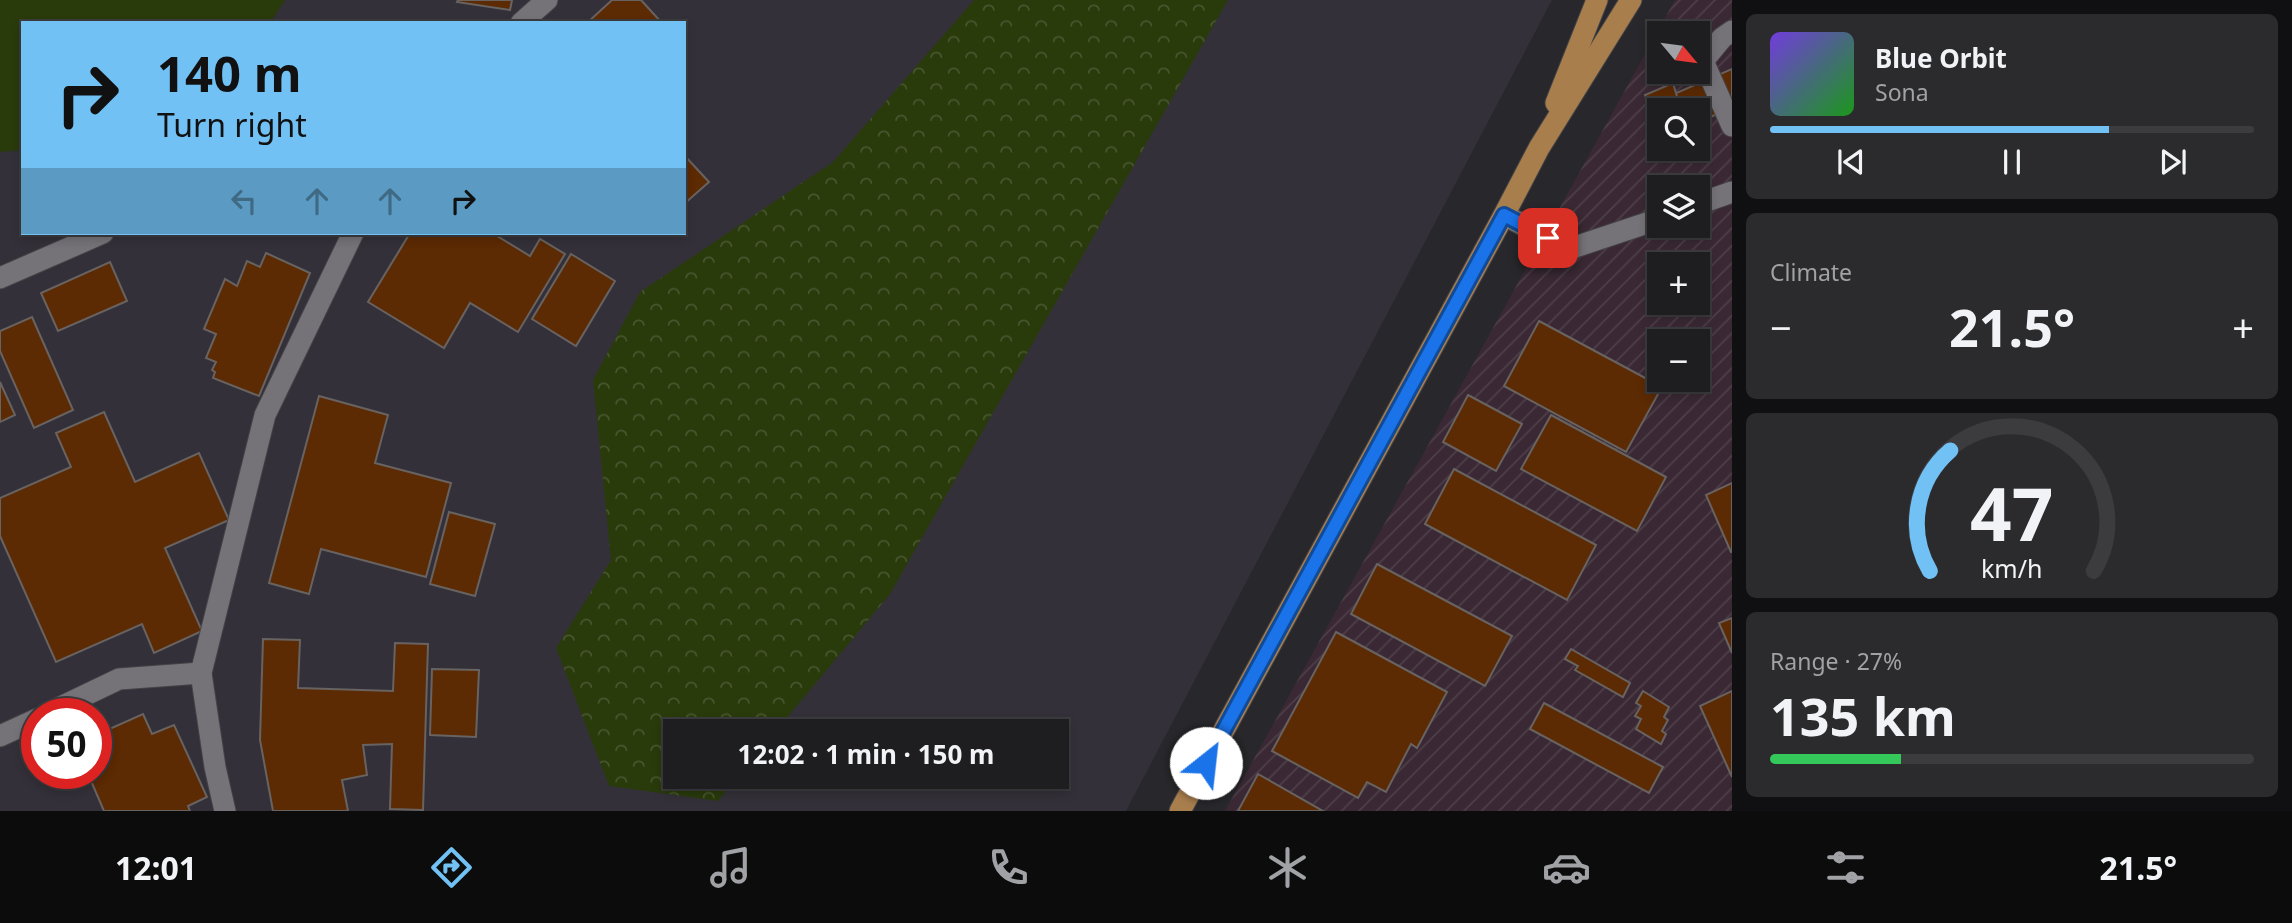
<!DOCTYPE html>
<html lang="en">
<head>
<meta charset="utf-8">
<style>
	:root { --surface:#1e1d20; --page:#2b2a2d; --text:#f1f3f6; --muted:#a1a2a5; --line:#3c3b3e; --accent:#71c1f4 }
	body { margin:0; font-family:"Noto Sans",sans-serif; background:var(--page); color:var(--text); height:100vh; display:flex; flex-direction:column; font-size:26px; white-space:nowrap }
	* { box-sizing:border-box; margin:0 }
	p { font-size:23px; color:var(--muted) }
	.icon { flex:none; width:38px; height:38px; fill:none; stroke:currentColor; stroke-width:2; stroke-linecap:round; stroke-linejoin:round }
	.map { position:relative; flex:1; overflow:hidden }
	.side { display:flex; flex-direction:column; gap:14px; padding:14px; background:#101012; width:560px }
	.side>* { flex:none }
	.hud { position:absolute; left:21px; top:21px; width:665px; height:214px; border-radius:0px; box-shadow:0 4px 10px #0003,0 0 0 2px var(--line); background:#71c1f4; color:#111; overflow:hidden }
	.needle { width:46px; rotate:119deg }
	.buttons { position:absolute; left:1647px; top:21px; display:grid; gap:14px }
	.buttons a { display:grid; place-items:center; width:63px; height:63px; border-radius:0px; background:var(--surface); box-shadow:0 4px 10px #0003,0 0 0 2px var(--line); font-size:35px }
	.speed { position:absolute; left:21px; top:698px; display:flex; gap:14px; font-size:35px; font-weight:700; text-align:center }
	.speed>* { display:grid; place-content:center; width:91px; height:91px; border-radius:50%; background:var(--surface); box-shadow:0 4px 10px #0003,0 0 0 2px var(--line); line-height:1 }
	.speed .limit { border:10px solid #d22; background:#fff; color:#111 }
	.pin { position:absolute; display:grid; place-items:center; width:60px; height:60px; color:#fff; margin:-30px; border-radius:14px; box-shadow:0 4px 10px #0006 }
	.me { position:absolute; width:77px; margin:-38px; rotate:29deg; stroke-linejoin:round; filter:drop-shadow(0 0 5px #0008) }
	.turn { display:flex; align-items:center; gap:24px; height:147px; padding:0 21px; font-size:32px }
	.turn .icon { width:91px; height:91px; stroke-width:2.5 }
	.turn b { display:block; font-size:49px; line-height:60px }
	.lanes { display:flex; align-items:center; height:66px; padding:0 21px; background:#0003; justify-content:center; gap:35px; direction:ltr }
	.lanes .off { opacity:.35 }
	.big { font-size:52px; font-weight:700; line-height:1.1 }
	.side .widget { flex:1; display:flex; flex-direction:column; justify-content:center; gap:10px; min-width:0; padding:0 24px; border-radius:10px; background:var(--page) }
	.side .dial { align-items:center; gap:0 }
	.dial svg { height:182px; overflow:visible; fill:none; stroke:var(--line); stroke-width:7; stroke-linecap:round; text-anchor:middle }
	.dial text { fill:var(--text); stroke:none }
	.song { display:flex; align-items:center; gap:21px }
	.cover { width:84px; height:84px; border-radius:10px; background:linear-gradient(135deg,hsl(260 70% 55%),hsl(120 70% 35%)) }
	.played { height:7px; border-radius:4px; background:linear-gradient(90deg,var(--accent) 70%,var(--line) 70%) }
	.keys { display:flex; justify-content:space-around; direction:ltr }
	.heat { display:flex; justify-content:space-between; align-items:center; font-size:38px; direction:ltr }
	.charge { height:10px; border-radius:5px; background:linear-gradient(90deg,#34c759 27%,var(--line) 0) }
	.trip { position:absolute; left:663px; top:719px; width:406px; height:70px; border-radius:0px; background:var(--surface); box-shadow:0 4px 10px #0003,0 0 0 2px var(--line); font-weight:700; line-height:70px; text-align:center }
	.menu { display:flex; height:112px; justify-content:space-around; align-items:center; background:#0c0c0d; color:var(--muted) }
	.menu .icon { width:49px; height:49px }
	.menu .current { color:var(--accent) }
	.menu b { font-size:32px; color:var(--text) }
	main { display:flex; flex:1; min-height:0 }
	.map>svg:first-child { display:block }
	.industrial { fill:url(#industrial-furrows); fill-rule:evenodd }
	.built { fill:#333039; fill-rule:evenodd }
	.forest { fill:url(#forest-crowns) }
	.pitch { fill:#293a0b }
	.building { fill:#5c2a03; stroke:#686361; stroke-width:2 }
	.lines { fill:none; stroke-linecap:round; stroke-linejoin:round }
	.minor-casing { stroke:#444346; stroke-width:23 }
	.major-casing { stroke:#444346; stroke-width:23 }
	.minor { stroke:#757378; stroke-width:21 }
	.major { stroke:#a97e4d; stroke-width:21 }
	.route-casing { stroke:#114b97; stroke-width:18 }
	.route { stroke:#1a73e8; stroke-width:12 }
</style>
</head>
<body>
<main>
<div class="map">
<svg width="1732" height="811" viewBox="0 0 1732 811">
	<defs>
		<pattern id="industrial-furrows" width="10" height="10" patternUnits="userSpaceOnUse" patternTransform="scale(1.75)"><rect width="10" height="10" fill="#3a2934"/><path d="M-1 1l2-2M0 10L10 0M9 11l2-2" fill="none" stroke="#4d3e48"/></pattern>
		<pattern id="forest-crowns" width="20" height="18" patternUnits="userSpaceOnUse" patternTransform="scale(1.75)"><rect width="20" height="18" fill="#293a0b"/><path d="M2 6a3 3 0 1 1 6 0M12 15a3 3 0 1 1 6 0" fill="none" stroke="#48562f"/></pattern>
	</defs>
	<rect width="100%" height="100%" fill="#28272b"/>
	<path class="industrial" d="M1675 0H1732V811H1225ZM1659 33H1698V72H1659ZM1659 110H1698V149H1659ZM1659 187H1698V226H1659ZM1659 264H1698V303H1659ZM1659 341H1698V380H1659Z"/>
	<path class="built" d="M0 0H1552L1126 811H0ZM23 23H684V233H23ZM37 714H96V774H37ZM676 732H1057V777H676Z"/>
	<polygon class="forest" points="974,0 1228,0 890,594 776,731 676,732 676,777 738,777 718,801 609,786 556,648 611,560 593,380 640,292 833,162"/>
	<polygon class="pitch" points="0,0 285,0 270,23 23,23 23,150 0,152"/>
	<g class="building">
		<polygon points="458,0 512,0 510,10 457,2"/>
		<polygon points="612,0 641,0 662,23 587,23"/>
		<polygon points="1732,69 1732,107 1698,123 1698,110 1681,110 1674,94"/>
		<polygon points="1673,83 1681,110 1659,110 1659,128 1645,95"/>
		<polygon points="684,155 709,182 684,204"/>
		<polygon points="410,233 492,233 530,256 540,239 565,254 518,332 470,303 444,348 368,302"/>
		<polygon points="266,253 310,273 259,396 213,378 215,372 212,370 216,362 206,358 216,334 204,329 225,279 237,286 247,261 260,267"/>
		<polygon points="571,254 615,281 576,346 532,319"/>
		<polygon points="110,262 127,301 58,331 41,293"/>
		<polygon points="32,317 73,410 34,428 0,351 0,331"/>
		<polygon points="1539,321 1662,387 1626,452 1504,386"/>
		<polygon points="0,382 15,415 0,422"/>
		<polygon points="1468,395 1522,424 1496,471 1443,442"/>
		<polygon points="319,396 388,415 375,463 451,483 426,577 321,549 309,594 269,583"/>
		<polygon points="104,412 135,482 199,453 229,520 165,548 202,631 154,653 142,624 56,662 0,536 0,498 71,467 56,433"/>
		<polygon points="1551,415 1666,477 1637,531 1521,469"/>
		<polygon points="1454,469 1596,545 1567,600 1425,524"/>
		<polygon points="1732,483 1732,552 1731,552 1706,495"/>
		<polygon points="449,512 495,524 475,596 430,584"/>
		<polygon points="1377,564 1512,636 1485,686 1351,614"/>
		<polygon points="1732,618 1732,653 1719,623"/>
		<polygon points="1336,632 1447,692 1417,748 1411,744 1386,792 1367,782 1358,798 1272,751"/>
		<polygon points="263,639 300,640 298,688 393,691 395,643 428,644 423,810 390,809 392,744 363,745 367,775 342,780 348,811 273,811 260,740"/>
		<polygon points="1571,649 1630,683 1623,697 1575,670 1578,666 1565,659"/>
		<polygon points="432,669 479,670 476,737 430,735"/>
		<polygon points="1643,691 1669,707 1664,717 1668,720 1662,731 1666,734 1661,744 1636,729 1641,719 1635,716 1641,706 1636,703"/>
		<polygon points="1732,691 1732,777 1700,706"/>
		<polygon points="1544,703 1663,767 1649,793 1530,729"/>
		<polygon points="143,714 152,734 174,725 207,797 188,806 190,811 104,811 88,774 96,774 96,758 104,755 96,735"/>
		<polygon points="1258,774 1323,811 1238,811"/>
	</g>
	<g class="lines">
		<defs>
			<g id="minor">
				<polyline points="521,23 547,0"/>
				<polyline points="1732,31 1722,38 1703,61 1732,126"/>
				<polyline points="1698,204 1732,192"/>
				<polyline points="1504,215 1569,249 1659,219"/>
				<polyline points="0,278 103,233"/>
				<polyline points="46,714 119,679 201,673"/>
				<polyline points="0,736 37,719"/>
				<polyline points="225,811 215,767 201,673 265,415 353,233"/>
			</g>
			<g id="major">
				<polyline points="1556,103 1597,0"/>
				<polyline points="1180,811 1504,215 1539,148 1631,0"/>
			</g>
		</defs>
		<use href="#minor" class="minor-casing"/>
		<use href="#major" class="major-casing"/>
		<use href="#minor" class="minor"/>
		<use href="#major" class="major"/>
	</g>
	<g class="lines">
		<defs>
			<polyline id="route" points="1206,763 1504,215 1548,238"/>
		</defs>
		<use href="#route" class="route-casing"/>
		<use href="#route" class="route"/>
	</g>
</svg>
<div class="buttons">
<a><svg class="needle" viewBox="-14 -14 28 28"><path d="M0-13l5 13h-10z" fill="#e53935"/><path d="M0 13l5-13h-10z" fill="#a1a2a5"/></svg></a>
<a><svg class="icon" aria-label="search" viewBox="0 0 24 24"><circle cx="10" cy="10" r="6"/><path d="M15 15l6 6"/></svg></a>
<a><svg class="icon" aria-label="layers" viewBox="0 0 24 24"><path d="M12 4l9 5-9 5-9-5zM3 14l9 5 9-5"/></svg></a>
<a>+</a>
<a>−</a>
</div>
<div class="speed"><div class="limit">50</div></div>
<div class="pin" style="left:1548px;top:238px;background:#d93025"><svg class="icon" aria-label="arrive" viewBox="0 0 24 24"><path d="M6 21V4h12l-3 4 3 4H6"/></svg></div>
<svg class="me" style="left:1206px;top:763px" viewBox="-20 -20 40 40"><circle r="19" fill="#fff"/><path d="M0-13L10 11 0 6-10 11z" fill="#1a73e8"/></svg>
<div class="trip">12:02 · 1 min · 150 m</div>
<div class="hud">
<div class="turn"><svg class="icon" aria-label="right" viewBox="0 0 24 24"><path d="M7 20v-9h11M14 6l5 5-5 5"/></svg><div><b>140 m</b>Turn right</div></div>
<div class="lanes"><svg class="icon off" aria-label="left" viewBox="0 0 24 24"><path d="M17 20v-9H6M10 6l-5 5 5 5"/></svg><svg class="icon off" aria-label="ahead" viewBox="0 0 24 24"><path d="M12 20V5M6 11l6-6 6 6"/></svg><svg class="icon off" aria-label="ahead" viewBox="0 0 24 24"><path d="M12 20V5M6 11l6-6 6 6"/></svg><svg class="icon" aria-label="right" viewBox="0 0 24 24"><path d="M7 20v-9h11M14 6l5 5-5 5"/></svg></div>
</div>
</div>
<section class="side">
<div class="widget">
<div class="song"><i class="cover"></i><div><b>Blue Orbit</b><p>Sona</p></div></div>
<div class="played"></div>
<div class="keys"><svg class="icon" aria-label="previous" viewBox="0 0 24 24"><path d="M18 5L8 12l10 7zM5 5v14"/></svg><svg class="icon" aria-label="pause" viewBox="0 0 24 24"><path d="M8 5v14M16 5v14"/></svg><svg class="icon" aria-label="next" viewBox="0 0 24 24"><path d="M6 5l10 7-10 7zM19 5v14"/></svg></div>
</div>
<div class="widget"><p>Climate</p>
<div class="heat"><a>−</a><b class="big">21.5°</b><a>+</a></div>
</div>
<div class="widget dial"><svg viewBox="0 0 100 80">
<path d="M14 69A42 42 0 1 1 86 69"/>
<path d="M14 69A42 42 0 0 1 23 16" stroke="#71c1f4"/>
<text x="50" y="56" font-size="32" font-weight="700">47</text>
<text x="50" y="72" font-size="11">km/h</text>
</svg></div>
<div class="widget"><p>Range · 27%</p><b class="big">135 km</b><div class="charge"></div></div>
</section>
</main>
<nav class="menu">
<b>12:01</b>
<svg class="icon current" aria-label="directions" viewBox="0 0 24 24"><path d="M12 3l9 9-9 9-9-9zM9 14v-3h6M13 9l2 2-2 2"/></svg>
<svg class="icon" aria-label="music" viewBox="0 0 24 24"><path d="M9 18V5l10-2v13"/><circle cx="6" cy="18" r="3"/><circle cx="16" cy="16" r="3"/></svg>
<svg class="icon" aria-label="phone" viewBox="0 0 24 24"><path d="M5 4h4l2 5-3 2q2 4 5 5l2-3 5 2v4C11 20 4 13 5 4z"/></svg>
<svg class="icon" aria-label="climate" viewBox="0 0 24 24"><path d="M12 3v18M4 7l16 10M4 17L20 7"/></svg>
<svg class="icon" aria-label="car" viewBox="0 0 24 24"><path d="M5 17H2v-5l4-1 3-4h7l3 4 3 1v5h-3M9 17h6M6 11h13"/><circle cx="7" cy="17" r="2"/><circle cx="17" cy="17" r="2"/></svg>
<svg class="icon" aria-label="filters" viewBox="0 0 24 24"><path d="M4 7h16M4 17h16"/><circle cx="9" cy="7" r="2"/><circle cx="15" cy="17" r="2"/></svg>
<b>21.5°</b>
</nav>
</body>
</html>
